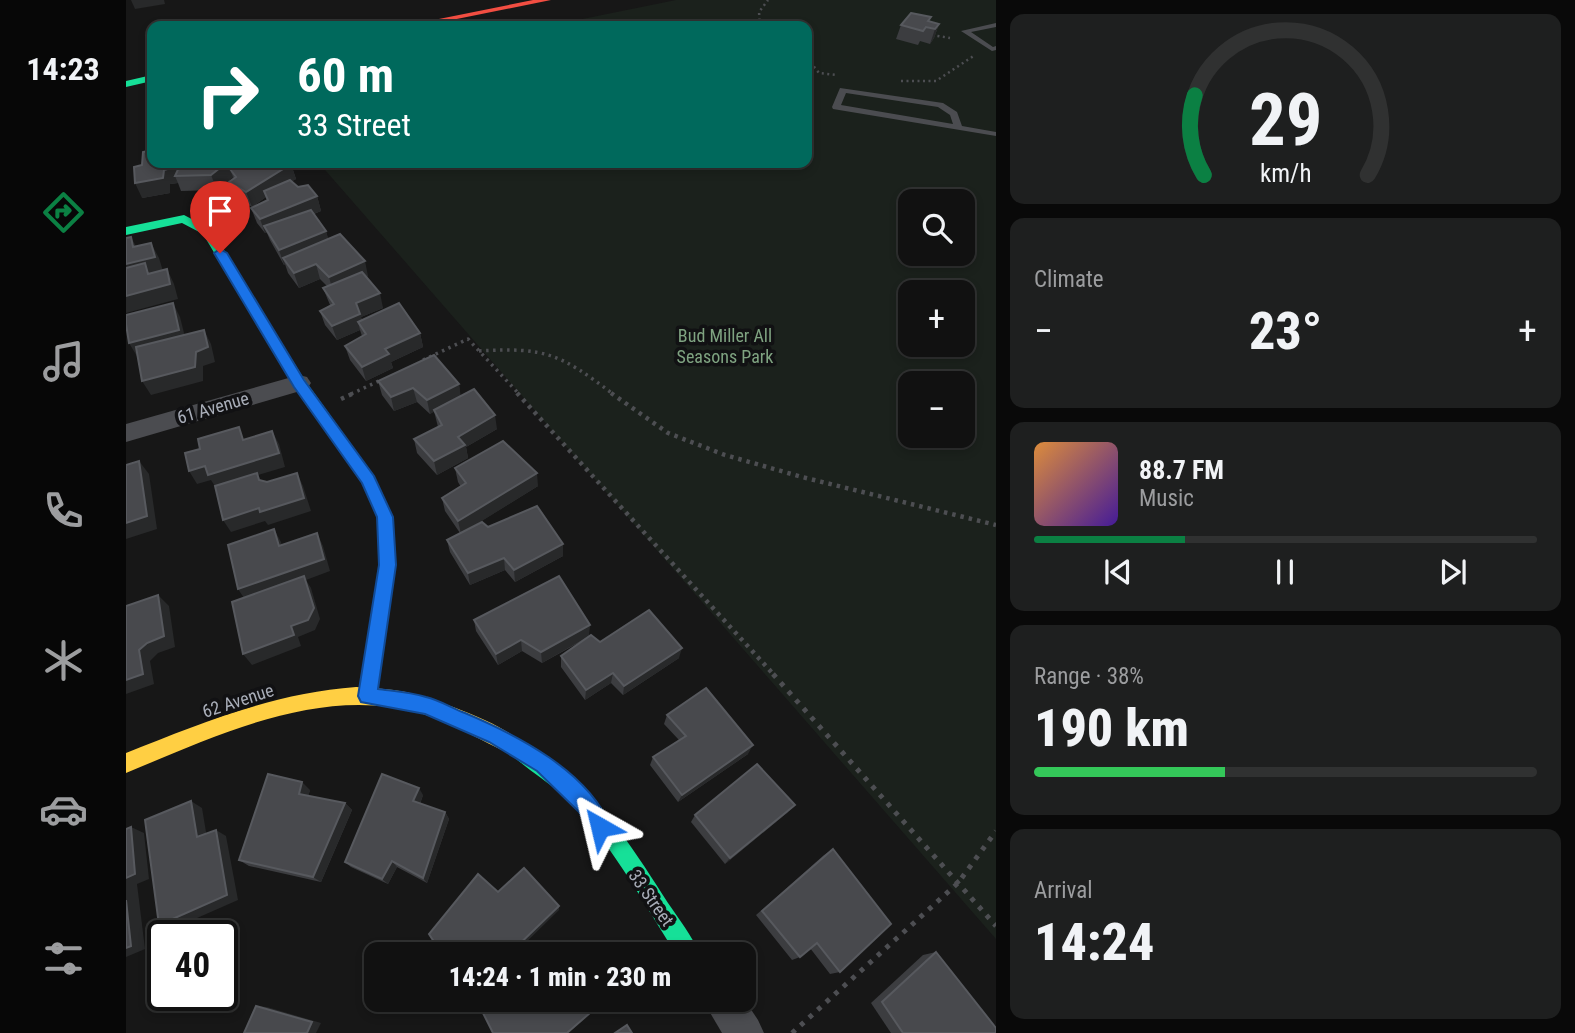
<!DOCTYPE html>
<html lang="en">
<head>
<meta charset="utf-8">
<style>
	:root { --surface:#111; --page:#1e1f1f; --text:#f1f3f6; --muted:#9c9d9f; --line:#303131; --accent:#0b8043 }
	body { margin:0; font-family:"Roboto Condensed",sans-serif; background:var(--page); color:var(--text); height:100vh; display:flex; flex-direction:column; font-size:26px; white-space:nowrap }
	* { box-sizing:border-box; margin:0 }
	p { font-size:23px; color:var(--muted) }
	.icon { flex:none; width:38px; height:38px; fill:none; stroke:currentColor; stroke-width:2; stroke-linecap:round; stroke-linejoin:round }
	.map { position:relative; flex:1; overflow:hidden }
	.side { display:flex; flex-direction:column; gap:14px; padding:14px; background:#090909; width:579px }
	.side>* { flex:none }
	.top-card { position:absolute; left:21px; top:21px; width:665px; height:147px; border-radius:14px; box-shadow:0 4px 10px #0003,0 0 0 2px var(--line); background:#00695c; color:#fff; overflow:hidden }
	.fabs { position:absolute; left:772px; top:189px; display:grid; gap:14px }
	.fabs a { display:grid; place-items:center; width:77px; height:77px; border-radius:14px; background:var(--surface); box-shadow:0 4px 10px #0003,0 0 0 2px var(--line); font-size:35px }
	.speed { position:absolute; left:21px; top:920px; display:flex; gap:14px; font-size:35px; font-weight:700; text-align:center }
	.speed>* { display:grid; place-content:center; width:91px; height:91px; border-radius:50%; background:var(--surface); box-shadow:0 4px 10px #0003,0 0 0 2px var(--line); line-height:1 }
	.speed .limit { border:4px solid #111; border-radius:10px; background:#fff; color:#111 }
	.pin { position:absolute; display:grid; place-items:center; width:60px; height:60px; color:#fff; margin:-72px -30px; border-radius:50% 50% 50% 0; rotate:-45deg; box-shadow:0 0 7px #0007 }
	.pin .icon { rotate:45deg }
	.me { position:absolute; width:77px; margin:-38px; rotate:323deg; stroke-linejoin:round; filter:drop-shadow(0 0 5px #0008) }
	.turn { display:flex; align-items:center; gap:24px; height:147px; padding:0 35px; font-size:32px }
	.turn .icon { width:91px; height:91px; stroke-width:2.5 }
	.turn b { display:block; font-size:49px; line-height:60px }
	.big { font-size:52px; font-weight:800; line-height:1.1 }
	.side .tile { flex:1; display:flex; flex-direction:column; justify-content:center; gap:10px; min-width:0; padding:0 24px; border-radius:14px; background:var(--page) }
	.side .dial { align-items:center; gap:0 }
	.dial svg { height:182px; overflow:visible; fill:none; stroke:var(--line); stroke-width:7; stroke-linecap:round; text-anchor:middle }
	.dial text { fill:var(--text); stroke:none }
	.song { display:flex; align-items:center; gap:21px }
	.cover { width:84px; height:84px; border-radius:10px; background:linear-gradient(135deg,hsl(30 70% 55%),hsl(260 70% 35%)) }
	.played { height:7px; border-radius:4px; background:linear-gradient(90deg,var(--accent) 30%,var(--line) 30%) }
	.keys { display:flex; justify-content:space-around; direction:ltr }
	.heat { display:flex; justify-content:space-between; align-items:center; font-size:38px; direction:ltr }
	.charge { height:10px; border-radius:5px; background:linear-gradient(90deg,#34c759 38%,var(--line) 0) }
	.trip { position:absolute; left:238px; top:942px; width:392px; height:70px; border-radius:14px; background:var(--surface); box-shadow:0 4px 10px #0003,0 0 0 2px var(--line); font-weight:800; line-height:70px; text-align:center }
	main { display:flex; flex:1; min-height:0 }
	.tabs { display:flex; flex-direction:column; width:126px; justify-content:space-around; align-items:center; background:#070707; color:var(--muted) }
	.tabs .icon { width:49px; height:49px }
	.tabs .active { color:var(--accent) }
	.tabs b { font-size:32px; color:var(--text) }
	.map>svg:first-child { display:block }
	.green { fill:#1b211c; fill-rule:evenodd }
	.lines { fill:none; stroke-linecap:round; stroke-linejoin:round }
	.path-far3 { stroke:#4d4e52; stroke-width:2.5; stroke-dasharray:2 3.5; stroke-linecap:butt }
	.path-far2 { stroke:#4d4e52; stroke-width:3.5; stroke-dasharray:2.5 4.5; stroke-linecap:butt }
	.path-far1 { stroke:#4d4e52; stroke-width:4.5; stroke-dasharray:3.5 5; stroke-linecap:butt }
	.path { stroke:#4d4e52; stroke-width:5; stroke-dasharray:4.5 7; stroke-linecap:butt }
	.lane { fill:#4b4c50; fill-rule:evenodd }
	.street { fill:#4b4c50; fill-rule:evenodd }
	.fast { fill:#16e098; fill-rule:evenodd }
	.slow { fill:#ffcf43; fill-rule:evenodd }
	.jam { fill:#f24e42; fill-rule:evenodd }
	.wall { fill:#3c3d40 }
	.shaded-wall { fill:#28292a }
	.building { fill:#48494d; stroke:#57595e; stroke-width:2 }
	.route { fill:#1a73e8; stroke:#114b97; stroke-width:2 }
	.labels { text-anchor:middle; stroke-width:7; stroke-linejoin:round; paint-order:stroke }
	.park-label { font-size:18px; fill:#7fa381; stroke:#111113 }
	.street-label { font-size:18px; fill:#a8adb8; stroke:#111113 }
</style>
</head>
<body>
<main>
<nav class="tabs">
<b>14:23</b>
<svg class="icon active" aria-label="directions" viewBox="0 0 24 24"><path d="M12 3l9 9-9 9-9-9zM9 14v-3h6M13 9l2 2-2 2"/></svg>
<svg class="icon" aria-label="music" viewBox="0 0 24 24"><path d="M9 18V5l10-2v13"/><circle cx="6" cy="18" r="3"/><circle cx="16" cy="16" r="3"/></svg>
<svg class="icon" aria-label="phone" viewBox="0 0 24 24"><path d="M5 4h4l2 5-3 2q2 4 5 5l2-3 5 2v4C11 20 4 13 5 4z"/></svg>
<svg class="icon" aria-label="climate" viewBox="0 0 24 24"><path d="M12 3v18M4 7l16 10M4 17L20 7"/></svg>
<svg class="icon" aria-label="car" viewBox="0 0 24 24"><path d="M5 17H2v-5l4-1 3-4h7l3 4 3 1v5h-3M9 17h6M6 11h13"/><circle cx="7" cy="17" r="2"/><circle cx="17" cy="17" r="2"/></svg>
<svg class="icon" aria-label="filters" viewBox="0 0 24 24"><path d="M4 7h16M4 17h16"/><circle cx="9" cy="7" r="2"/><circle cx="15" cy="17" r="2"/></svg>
</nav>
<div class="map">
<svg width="870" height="1033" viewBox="0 0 870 1033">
	<rect width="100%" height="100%" fill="#171717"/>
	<path class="green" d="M550 0H870V939L193 163H681V26H422ZM784 201H836V254H784ZM784 292H836V345H784ZM784 383H836V436H784Z"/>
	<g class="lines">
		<g class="path-far3">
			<polyline points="634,26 633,12 642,0"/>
			<polyline points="806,35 824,38"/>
			<polyline points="681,58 693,73 711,75"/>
			<polyline points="775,81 810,81 849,55"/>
		</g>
		<g class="path-far2">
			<path d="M353 351C420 347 434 354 487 394"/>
			<polyline points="297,360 342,339 393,394"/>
			<polyline points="225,394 255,380"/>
		</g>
		<g class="path-far1">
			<polyline points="391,393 649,676"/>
			<polyline points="485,393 542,433 599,455 676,477 870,525"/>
			<polyline points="215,399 228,393"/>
		</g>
		<g class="path">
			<polyline points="647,674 870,926"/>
			<polyline points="666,1033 832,883 870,831"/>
		</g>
		<g class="lane">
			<polygon points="870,23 870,27 845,32 867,47 870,46 870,50 866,51 835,31"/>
			<path d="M714 88 817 103 831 112 836 126 870 132V136L707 109 706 107ZM720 93 812 107 824 115 827 124 715 105Z"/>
		</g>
		<g class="street">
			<polygon points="173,375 181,377 185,383 181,389 0,442 0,424"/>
			<polygon points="576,999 618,999 632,1020 638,1033 596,1033"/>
		</g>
		<g class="fast">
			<polygon points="26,75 26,81 0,87 0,81"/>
			<polygon points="58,215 85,229 178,379 248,476 267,517 269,565 251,696 248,702 242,705 236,702 233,696 253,565 251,517 237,483 168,387 77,234 56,223 0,235 0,227"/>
			<path d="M389 738C455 765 505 845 542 903 553 919 566 936 574 954H550C515 899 482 836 433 792 421 781 384 758 380 747L382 740Z"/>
		</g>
		<path class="slow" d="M230 687C247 688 263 689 280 692 303 697 390 727 398 747L396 754 389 756C358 743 330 724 297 714 196 684 92 735 0 773V753C75 723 148 693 230 687Z"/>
		<polygon class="jam" points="407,0 425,0 296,26 278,26"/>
	</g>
	<g class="wall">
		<polygon points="803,21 813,24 808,38 804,44 794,41 792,45 770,39 775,25"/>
		<polygon points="26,163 165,164 170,179 166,181 172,187 191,196 195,211 188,214 200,231 202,239 242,276 240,277 257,308 235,317 236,320 294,333 297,347 265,362 267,368 240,381 224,360 219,346 236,336 234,330 211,340 199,325 194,311 204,305 197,288 201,286 194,279 173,288 162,273 159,264 158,265 144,240 141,233 139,233 131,223 125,208 141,200 140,197 126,207 108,197 103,182 108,179 107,177 91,190 55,191 52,183 44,184 44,193 16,198"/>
		<polygon points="252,381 333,384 334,396 371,429 340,447 342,458 311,475 291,453 288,439 312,427 308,411 304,414 291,402 268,411 256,395"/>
		<polygon points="329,468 412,486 347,526 362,527 437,556 389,582 379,570 344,585 324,552 321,540 334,533 319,511 316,498 335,487 332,482"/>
		<polygon points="348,620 463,636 474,642 553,658 497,695 485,683 459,700 435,667 435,656 463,637 416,663 396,651 372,665 350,631"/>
		<polygon points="541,715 622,754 552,802 524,765 527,757 553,740 538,724"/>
		<polygon points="184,790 182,796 219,803 226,810 195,882 123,866 113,860"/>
		<polygon points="297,795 294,804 319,812 323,819 301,883 271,867 262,884 225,867 219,862"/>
		<polygon points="662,812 599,864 565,822 569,815"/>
		<polygon points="707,849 714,972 704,974 684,948 674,957 666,960 630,915 698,855"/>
		<polygon points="810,952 870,1033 765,1033 745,1003 797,955"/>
	</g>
	<g class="shaded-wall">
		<polygon points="5,0 38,0 39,4 9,9"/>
		<polygon points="813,24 808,38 804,44 809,29"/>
		<polygon points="50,163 57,163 49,176 52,183 44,184 44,193 16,198 9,183"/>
		<polygon points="100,163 113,163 104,169 107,177 91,190 85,175"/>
		<polygon points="165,164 170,179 141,197 138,191 140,197 126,207 120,192"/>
		<polygon points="191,196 195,211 142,232 138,226 141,233 139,233 134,219"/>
		<polygon points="200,231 204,246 157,258 159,264 158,265 153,250"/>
		<polygon points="5,237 13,252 25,243 33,258 37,271 41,269 48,284 52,299 0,313 0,264 7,247"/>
		<polygon points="239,261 242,276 207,292 203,277"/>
		<polygon points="190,264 194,279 173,288 168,273"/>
		<polygon points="254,293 257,308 235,317 238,328 232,322 234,330 211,340 206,326 230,303"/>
		<polygon points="47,303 54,317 61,345 12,358 3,343"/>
		<polygon points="78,330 85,344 89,362 77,366 77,381 25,395 16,381 70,352"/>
		<polygon points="294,333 297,347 265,362 267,368 240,381 236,367 259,349"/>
		<polygon points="333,384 335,398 304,414 301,400"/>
		<polygon points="287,388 291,402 268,411 265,397"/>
		<polygon points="369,415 371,429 340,447 342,458 311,475 308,461 332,437"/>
		<polygon points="146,431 153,444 159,467 132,475 138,486 90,488 85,480 71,484 63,471"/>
		<polygon points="13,461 23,474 31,529 0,539 0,523"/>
		<polygon points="171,473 177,486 185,511 142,525 139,521 105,532 97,520"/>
		<polygon points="411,473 412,486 335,534 332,521"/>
		<polygon points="148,529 155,542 160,558 153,546"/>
		<polygon points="191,533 197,546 204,571 180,580 185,588 194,619 189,630 172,637 175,646 126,665 117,654 165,626 120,601 112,589"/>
		<polygon points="437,544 437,556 389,582 388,570"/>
		<polygon points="378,558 379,570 344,585 342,573"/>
		<polygon points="32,595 43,606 49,647 32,653 24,661 28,684 0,694 0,680 13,650"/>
		<polygon points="464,625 463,636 416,663 415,652"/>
		<polygon points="395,640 396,651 372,665 370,654"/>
		<polygon points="556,648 553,658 497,695 498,686"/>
		<polygon points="487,673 485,683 459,700 460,690"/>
		<polygon points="627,745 622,754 552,802 556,795"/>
		<polygon points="176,782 184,790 181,801 173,794"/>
		<polygon points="293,788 297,795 292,809 287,801"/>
		<polygon points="65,801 76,808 82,844 71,837"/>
		<polygon points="219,803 226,810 195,882 187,877"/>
		<polygon points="669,805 662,812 599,864 604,858"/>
		<polygon points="319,812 323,819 301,883 297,878"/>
		<polygon points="5,827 18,833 23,879 11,884 19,949 0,957 0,878"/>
		<polygon points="90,830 100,836 112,900 46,929 33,925"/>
		<polygon points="266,861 271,867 262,884 256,879"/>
		<polygon points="433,906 433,910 388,954 383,954"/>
		<polygon points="130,1006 141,1007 195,1023 190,1033 181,1033"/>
	</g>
	<g class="building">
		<polygon points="785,13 805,17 802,21 813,24 809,29 800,27 797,31 775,25"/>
		<polygon points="26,150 26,163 50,163 49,167 38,170 37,178 9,183 8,167 16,165 17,152"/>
		<polygon points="55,163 100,163 85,175 49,176"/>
		<polygon points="111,163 163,163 165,164 120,192 103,182 110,177 104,169"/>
		<polygon points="164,180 172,187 182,185 191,196 134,219 125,208 142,200 138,191"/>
		<polygon points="185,210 200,231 153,250 138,226"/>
		<polygon points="214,234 239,261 203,277 190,264 168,273 157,258"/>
		<polygon points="5,237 7,247 25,243 29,257 0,264 0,238"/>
		<polygon points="19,263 22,274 41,269 44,284 0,296 0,268"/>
		<polygon points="236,272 254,293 230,303 234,314 206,326 194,311 208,304 197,288"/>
		<polygon points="47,303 53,330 3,343 0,324 0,315"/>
		<polygon points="273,303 294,333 259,349 263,354 236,367 219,346 240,334 232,322"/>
		<polygon points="78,330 82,347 70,352 69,367 16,381 10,347"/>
		<polygon points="308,355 333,384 301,400 287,388 265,397 252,381"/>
		<polygon points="348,389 369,415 332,437 339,445 308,461 288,439 316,425 308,410"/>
		<polygon points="113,427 117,440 146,431 153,453 82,475 79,466 63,471 59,453 74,449 72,439"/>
		<polygon points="377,441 411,473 332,521 316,498 340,483 329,468"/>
		<polygon points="13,461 21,516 0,523 0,465"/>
		<polygon points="131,473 133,480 141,482 171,473 178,498 134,512 133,508 97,520 89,486"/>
		<polygon points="411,506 437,544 388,570 378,558 342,573 321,540 356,522 362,527"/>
		<polygon points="148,529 153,546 191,533 198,559 112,589 102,545"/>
		<polygon points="178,576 188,608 182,620 165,626 168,635 117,654 106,602"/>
		<polygon points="433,576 464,625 415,652 395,640 370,654 348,620"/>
		<polygon points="32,595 38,636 21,643 13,650 17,674 0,680 0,606"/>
		<polygon points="523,610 556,648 498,686 487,673 460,690 435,656 465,635 474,642"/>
		<polygon points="580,688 627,745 556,795 527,757 560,736 541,715"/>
		<polygon points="631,764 669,805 604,858 569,815"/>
		<polygon points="142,774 176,782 173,794 219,803 187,877 113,860"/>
		<polygon points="256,774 293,788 287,801 319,812 297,878 266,861 256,879 219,862"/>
		<polygon points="65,801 71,837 90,830 101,895 33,925 19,820"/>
		<polygon points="5,827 9,874 0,878 0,829"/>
		<polygon points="707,849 765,924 714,972 691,943 674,957 636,911"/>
		<polygon points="398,868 433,906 383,954 316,954 303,934 352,874 372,892"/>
		<polygon points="0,900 5,946 0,948"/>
		<polygon points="810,952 870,1028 870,1033 777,1033 756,1002"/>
		<polygon points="361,999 480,999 441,1033 367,1033 353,1005"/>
		<polygon points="130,1006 186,1022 181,1033 118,1033"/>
		<polygon points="501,1025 506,1033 489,1033"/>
	</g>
	<path class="route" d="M94 249 101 253 178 380 248 476 267 517 270 565 252 689C267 691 284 692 300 697 313 700 326 708 339 713 391 735 462 771 485 827L482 834 474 837 467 834 453 812 411 771 363 742 299 714 235 702 232 696 253 565 251 517 236 483 168 387 88 253Z"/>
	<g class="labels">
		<g class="park-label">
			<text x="599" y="342">Bud Miller All<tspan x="599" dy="21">Seasons Park</tspan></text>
		</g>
		<g class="street-label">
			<text transform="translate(87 408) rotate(-16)" y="6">61 Avenue</text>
			<text transform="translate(112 701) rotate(-18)" y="6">62 Avenue</text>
			<text transform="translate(525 898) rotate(55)" y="6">33 Street</text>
		</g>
	</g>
</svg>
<div class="fabs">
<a><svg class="icon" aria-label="search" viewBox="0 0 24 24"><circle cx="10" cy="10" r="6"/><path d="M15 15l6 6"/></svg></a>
<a>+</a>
<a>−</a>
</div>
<div class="speed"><div class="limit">40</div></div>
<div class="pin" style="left:94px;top:253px;background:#d93025"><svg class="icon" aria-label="arrive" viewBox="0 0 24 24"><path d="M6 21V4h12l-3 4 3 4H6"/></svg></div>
<svg class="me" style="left:474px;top:827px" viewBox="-20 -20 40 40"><path d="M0-17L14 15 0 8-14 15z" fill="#1a73e8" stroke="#fff" stroke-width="4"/></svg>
<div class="trip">14:24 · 1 min · 230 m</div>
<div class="top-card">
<div class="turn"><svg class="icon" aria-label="right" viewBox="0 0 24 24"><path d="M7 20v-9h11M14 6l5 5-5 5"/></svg><div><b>60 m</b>33 Street</div></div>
</div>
</div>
<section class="side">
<div class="tile dial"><svg viewBox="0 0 100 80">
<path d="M14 69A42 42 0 1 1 86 69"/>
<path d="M14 69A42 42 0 0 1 10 34" stroke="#0b8043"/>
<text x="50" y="56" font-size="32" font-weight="700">29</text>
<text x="50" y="72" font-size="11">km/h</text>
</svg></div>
<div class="tile"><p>Climate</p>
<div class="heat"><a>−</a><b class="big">23°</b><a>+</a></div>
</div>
<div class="tile">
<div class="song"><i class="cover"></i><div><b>88.7 FM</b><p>Music</p></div></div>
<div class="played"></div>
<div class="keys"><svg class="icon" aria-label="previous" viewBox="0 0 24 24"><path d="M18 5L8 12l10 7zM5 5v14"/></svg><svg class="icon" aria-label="pause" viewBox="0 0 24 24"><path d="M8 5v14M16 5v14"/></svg><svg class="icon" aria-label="next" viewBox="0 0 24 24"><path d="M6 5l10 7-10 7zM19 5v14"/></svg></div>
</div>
<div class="tile"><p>Range · 38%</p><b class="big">190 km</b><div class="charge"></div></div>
<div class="tile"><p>Arrival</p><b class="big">14:24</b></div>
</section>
</main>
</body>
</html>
